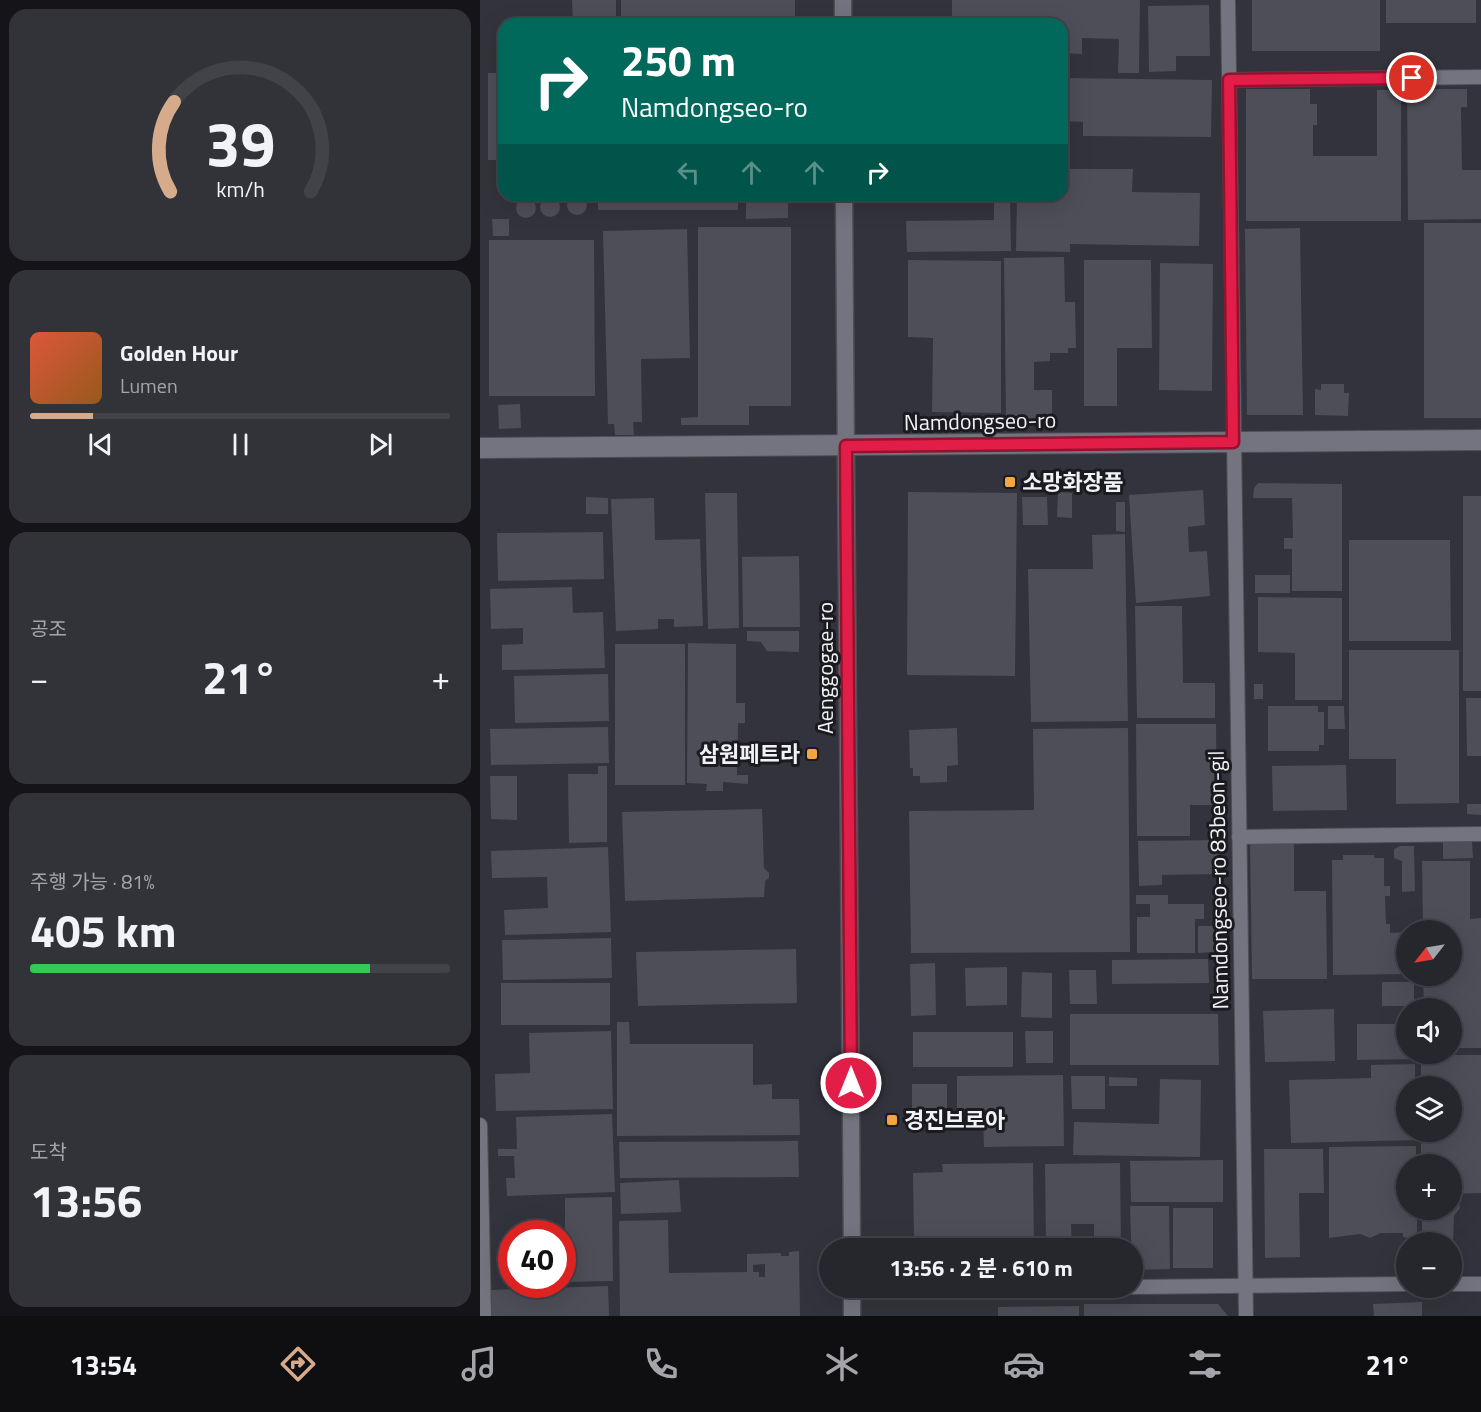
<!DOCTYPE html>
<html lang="ko">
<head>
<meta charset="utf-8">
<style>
	:root { --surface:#26262d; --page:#323239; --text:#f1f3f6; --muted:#a4a5aa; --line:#424349; --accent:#d6ab8b }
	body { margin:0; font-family:"Titillium Web","Noto Sans KR",sans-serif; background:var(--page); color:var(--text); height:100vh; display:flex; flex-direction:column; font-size:22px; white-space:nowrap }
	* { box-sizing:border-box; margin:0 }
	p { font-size:20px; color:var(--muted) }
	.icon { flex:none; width:33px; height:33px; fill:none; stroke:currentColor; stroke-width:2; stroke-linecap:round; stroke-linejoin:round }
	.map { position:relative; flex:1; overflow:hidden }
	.drawer { display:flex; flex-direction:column; gap:9px; padding:9px; background:#151519; width:480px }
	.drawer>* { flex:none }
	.guide { position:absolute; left:18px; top:18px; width:570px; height:183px; border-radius:18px; box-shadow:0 6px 24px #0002,0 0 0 2px var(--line); background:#00695c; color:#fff; overflow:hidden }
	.needle { width:39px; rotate:239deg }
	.fabs { position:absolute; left:916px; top:920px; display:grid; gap:12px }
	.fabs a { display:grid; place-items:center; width:66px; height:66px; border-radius:50%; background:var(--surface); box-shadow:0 6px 24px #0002,0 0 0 2px var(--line); font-size:30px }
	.speed { position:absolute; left:18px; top:1220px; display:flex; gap:12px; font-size:30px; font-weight:700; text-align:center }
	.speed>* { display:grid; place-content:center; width:78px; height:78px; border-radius:50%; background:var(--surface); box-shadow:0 6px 24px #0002,0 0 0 2px var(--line); line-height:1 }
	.speed .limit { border:9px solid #d22; background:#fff; color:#111 }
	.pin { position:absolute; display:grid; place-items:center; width:51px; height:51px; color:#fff; margin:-26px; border:3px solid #fff; border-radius:50%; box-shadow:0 2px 6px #0007 }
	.me { position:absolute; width:66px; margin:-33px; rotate:0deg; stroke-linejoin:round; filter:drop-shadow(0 0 4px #0008) }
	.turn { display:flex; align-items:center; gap:21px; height:126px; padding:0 24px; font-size:27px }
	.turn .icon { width:78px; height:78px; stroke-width:2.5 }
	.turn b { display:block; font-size:42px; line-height:51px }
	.lanes { display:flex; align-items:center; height:57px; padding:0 24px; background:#0003; justify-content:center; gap:30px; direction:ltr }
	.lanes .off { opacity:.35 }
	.big { font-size:45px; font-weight:700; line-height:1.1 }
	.drawer .widget { flex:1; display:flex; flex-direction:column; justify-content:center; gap:9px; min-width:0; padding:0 21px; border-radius:18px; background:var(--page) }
	.drawer .dial { align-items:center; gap:0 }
	.dial svg { height:156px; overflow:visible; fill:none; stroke:var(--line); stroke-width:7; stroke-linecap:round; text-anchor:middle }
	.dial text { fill:var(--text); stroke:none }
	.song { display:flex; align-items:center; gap:18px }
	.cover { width:72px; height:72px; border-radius:9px; background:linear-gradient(135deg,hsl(10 70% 55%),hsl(30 70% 35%)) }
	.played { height:6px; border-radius:3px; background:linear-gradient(90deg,var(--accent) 15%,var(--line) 15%) }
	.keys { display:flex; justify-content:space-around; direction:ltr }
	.heat { display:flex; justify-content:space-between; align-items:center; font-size:33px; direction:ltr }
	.charge { height:9px; border-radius:4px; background:linear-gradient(90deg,#34c759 81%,var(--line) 0) }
	.trip { position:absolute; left:339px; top:1238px; width:324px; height:60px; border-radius:30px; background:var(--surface); box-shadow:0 6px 24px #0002,0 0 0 2px var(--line); font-weight:700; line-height:60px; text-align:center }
	.menu { display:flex; height:96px; justify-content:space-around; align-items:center; background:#0f0f12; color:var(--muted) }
	.menu .icon { width:42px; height:42px }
	.menu .on { color:var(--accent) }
	.menu b { font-size:27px; color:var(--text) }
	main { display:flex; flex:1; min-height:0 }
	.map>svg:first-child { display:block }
	.building { fill:#4d4e58; fill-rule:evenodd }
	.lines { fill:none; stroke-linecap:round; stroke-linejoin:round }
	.minor-casing { stroke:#4e4f56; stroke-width:16 }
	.tertiary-casing { stroke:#4e4f56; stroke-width:19 }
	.secondary-casing { stroke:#4e4f56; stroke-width:22 }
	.minor { stroke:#73747f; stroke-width:14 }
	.tertiary { stroke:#73747f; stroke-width:16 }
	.secondary { stroke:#73747f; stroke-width:20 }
	.route-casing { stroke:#92132f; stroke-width:15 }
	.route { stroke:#e11d48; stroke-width:10 }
	.poi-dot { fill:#f2a541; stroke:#1b1b1f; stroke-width:2 }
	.labels { text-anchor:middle; stroke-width:6; stroke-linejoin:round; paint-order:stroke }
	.street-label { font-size:22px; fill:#f1f2f8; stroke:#1b1b1f }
	.poi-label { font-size:22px; font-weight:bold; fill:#f1f2f8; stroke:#1b1b1f; text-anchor:start }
</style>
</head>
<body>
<main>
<section class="drawer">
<div class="widget dial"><svg viewBox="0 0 100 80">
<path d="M14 69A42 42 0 1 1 86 69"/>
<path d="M14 69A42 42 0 0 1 16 23" stroke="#d6ab8b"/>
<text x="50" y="56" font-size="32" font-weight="700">39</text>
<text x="50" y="72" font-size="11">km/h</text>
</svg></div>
<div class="widget">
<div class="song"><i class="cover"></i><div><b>Golden Hour</b><p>Lumen</p></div></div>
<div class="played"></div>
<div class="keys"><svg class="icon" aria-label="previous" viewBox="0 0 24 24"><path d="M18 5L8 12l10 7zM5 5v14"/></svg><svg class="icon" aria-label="pause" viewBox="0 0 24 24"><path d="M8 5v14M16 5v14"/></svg><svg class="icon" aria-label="next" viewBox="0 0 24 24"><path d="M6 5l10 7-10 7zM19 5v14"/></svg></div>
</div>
<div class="widget"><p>공조</p>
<div class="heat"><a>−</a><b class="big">21°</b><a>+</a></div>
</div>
<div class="widget"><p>주행 가능 · 81%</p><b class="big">405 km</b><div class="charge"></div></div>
<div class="widget"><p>도착</p><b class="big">13:56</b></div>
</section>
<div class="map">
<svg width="1001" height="1316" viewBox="0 0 1001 1316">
	<rect width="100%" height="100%" fill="#32333c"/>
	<g class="building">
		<polygon points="92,0 136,0 136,24 93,24"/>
		<polygon points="141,0 315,0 315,23 141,24"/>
		<polygon points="472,0 660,0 659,73 638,73 639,39 602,38 602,54 582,53 582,24 472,24"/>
		<rect x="772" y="0" width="128" height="51"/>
		<rect x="906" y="0" width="90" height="23"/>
		<polygon points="729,5 730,56 696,56 696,71 669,72 668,6"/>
		<rect x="8" y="73" width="16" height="87"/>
		<polygon points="582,78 732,80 731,137 603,136 603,122 586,121 585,169 653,169 652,192 720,193 719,246 590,244 590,252 536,251 537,195 582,195"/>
		<polygon points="766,89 830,89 830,104 837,104 837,125 833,125 833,156 897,156 897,90 921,90 921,221 766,221"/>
		<polygon points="927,89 987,89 987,107 981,107 982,170 1001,170 1001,219 928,220"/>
		<circle cx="97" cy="205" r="10"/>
		<rect x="118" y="195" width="140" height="15"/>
		<polygon points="266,195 308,195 308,218 266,219"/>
		<polygon points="514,195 530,195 531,251 427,252 426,221 514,220"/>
		<circle cx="70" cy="207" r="10"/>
		<circle cx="46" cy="208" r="10"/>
		<polygon points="12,219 29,219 29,236 13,236"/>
		<rect x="944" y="223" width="57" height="195"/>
		<polygon points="218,227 311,227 311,406 269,406 269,425 201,425 201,418 218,417"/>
		<polygon points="820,228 823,415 767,415 765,229"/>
		<polygon points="207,229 210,358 161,359 162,422 153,422 154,435 135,435 134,424 128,424 123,231"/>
		<polygon points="9,240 114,240 115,396 9,396"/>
		<polygon points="584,257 585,302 595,302 596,348 588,348 588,353 570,353 570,361 554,362 554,390 572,390 572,422 526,423 524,258"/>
		<polygon points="428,260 521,261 521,413 452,412 453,338 428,337"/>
		<polygon points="604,260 671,260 672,348 637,348 637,406 604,406"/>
		<polygon points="680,263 733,264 732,391 679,390"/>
		<polygon points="841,384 864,384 864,393 869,393 868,416 835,415 835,389 841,390"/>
		<polygon points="40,404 41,428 19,429 18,405"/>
		<polygon points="778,483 862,484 862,591 812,591 812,549 804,549 804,538 813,538 812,498 773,498 774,488"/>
		<polygon points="723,490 725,525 708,527 709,552 727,551 730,596 656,603 649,495"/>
		<polygon points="428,492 537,493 535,676 427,675"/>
		<polygon points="578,492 592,493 592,518 577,517"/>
		<polygon points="225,493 257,493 259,628 228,629"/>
		<rect x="983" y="496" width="18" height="195"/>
		<polygon points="106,497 128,498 128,514 106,514"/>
		<polygon points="542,497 567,497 568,525 543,525"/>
		<polygon points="174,498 175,540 220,539 223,626 194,627 194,619 178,619 178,629 136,631 131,499"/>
		<polygon points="636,502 645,502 645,532 636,531"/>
		<polygon points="123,532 124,579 18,581 17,533"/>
		<polygon points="645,534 648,721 551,722 548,569 613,569 612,535"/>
		<polygon points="869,540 970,540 971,641 869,641"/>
		<polygon points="319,556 320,627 263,627 262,557"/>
		<rect x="775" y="575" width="35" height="18"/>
		<polygon points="92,587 93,613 123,612 125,668 22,670 22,645 43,644 43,628 11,629 10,589"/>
		<polygon points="778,597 862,598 862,700 815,700 815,653 778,652"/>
		<polygon points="655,606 702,606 703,683 735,683 735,718 657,718"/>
		<polygon points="267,631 319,631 319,652 287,651 281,642 267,641"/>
		<polygon points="208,643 256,644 256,703 265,703 265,723 258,723 257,775 268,775 268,784 243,782 243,791 226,791 227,784 207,783"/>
		<rect x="135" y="644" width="70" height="141"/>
		<polygon points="869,650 979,650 979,803 916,804 916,759 869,759"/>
		<polygon points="128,674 129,721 35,723 34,676"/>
		<rect x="774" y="684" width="9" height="15"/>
		<polygon points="986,698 1001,698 1001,756 987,756"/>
		<polygon points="788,706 838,706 838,712 844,712 844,745 839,745 839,751 788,751"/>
		<polygon points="848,706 864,706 865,729 848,729"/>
		<polygon points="656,724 736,724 737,805 710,805 710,836 657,836"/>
		<polygon points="128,727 129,763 11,765 10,729"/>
		<polygon points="477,728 478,765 467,766 467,782 440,783 440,776 433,776 433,768 430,768 429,730"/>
		<polygon points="648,728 650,952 431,953 429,811 554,810 553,729"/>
		<polygon points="866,765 867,810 793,811 792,766"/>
		<polygon points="118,766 127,766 127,842 89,843 88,774 118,774"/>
		<polygon points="10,776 37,776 37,820 11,819"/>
		<polygon points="987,804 1001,804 1001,815 987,814"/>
		<polygon points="282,809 284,868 289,873 289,878 285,881 284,897 145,901 142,812"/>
		<polygon points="737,840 738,874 682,875 682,885 659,886 658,841"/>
		<polygon points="992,841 993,858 963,859 963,842"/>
		<polygon points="770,843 814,843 814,891 846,891 847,979 772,979"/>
		<polygon points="920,846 934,846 935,891 922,892 922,861 914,858 914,849"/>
		<polygon points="128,847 131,932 25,935 24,910 68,908 67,877 12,878 11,851"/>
		<polygon points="863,855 894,855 894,858 904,858 904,886 910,886 910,896 905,896 906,924 910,924 910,933 927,932 927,974 853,975 852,860 863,860"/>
		<polygon points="942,861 990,861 990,919 1001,918 1001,1048 972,1048 972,1008 944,1008 943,975 972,975 972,930 943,930"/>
		<polygon points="656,895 688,895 688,904 724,904 724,919 715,919 715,953 657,953 657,917 670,917 670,904 656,904"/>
		<polygon points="718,926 735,926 735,952 718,953"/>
		<polygon points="131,938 132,978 23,980 22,940"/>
		<polygon points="316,949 317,1003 158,1006 156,952"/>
		<polygon points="728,959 729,983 632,984 632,960"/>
		<polygon points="455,963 456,1015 431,1016 430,964"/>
		<polygon points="527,967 527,1005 486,1006 485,968"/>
		<polygon points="589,970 616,970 617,1004 590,1004"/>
		<polygon points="542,972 572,973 572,1018 541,1017"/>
		<rect x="902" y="982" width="32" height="24"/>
		<rect x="21" y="983" width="109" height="42"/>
		<polygon points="854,1009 855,1061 785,1062 783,1011"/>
		<polygon points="590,1014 738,1014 739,1065 590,1065"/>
		<polygon points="137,1022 149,1022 150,1044 273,1044 273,1085 292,1084 292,1099 319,1099 320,1135 137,1136"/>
		<polygon points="877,1024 927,1024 927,1053 936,1053 936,1059 877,1060"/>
		<polygon points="131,1031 133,1109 16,1111 15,1074 50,1073 49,1033"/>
		<polygon points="545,1031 573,1031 573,1063 546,1063"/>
		<rect x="433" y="1032" width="100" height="35"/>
		<polygon points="941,1055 1001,1055 1001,1193 972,1194 972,1164 941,1164 941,1131 972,1131 972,1086 941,1086"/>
		<polygon points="935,1064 935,1086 927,1086 927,1131 936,1131 937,1140 811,1143 809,1080 891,1078 891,1065"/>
		<polygon points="583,1075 584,1146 504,1147 503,1117 477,1117 477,1076"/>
		<polygon points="591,1076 625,1076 625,1109 592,1109"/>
		<polygon points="629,1077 657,1078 657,1086 629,1086"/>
		<polygon points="680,1079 721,1080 720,1157 593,1155 594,1122 679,1124"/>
		<polygon points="432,1084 467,1084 467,1122 432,1121"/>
		<polygon points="132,1114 135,1192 27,1196 26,1178 35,1178 34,1156 18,1156 18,1149 37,1149 36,1117"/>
		<polygon points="318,1141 319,1177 140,1178 139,1142"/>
		<polygon points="936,1146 936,1164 927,1164 927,1209 937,1209 937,1239 923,1237 923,1233 901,1233 890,1238 880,1234 849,1238 849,1147"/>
		<polygon points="784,1149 843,1149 844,1193 819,1193 820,1257 785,1258"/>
		<polygon points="743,1160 743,1202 651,1202 650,1161"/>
		<polygon points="553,1163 554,1248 468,1248 468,1238 434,1239 433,1173 463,1172 462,1164"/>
		<polygon points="640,1163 641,1248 614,1248 614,1224 591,1224 592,1248 566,1248 565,1164"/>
		<polygon points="199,1180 201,1212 141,1214 140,1183"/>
		<polygon points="132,1197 133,1281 82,1282 82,1233 77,1231 85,1231 85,1198"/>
		<polygon points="972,1200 979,1203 980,1208 974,1216 973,1242 942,1242 942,1209 972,1209"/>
		<polygon points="650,1206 689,1206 690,1269 652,1270"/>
		<rect x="693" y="1208" width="40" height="60"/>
		<path d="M188 1220 189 1273 267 1272V1254L301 1253V1256H309V1252L319 1251 320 1316H140L139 1221ZM285 1264V1277H279V1272H273V1265Z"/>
		<polygon points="24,1238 32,1238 32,1271 25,1271"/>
		<polygon points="128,1286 129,1316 12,1316 11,1290"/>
		<polygon points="942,1302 942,1316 894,1316 893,1304"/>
		<polygon points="604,1304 738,1304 748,1316 604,1316"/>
		<polygon points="599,1306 599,1316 518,1316 518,1307"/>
	</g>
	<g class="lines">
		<defs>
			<g id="minor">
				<polyline points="748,0 766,1316"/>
				<polyline points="749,80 1001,77"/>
				<polyline points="759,837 1001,834"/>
				<polyline points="0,1125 4,1316"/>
				<polyline points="972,1284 1001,1284"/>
				<polyline points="372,1290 927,1284"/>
			</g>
			<g id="tertiary">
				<polyline points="363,0 363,24"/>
				<polyline points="364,195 372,1248"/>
				<polyline points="372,1287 372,1316"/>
			</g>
			<polyline id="secondary" points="0,448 1001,440"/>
		</defs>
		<use href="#minor" class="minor-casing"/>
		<use href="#tertiary" class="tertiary-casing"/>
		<use href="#secondary" class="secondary-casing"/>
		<use href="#minor" class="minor"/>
		<use href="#tertiary" class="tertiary"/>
		<use href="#secondary" class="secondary"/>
	</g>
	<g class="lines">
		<defs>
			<polyline id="route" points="371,1083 366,446 753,442 749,80 932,78"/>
		</defs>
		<use href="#route" class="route-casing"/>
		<use href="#route" class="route"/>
	</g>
	<g class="poi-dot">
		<rect x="524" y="476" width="12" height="12" rx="3"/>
		<rect x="326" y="748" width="12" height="12" rx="3"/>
		<rect x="406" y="1114" width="12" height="12" rx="3"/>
	</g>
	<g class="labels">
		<g class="street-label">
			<text transform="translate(500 421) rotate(-1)" y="8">Namdongseo-ro</text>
			<text transform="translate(345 668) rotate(-90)" y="8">Aenggogae-ro</text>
			<text transform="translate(738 880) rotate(-91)" y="8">Namdongseo-ro 83beon-gil</text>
		</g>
		<g class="poi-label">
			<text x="542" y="490">소망화장품</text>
			<text x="320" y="762" text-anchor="end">삼원페트라</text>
			<text x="424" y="1128">경진브로아</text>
		</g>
	</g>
</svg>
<div class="fabs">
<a><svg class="needle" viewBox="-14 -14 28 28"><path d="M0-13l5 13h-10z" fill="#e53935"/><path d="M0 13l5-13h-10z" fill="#a4a5aa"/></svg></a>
<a><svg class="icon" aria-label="sound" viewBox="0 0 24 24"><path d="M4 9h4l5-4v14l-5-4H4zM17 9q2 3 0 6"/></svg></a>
<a><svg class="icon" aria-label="layers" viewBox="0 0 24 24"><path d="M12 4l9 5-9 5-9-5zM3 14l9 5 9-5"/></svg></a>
<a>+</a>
<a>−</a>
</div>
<div class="speed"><div class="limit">40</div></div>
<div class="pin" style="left:932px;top:78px;background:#d93025"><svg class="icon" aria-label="arrive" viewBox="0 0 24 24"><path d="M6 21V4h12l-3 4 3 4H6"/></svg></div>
<svg class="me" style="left:371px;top:1083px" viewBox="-20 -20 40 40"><circle r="17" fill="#e11d48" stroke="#fff" stroke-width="3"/><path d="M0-11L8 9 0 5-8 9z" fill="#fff"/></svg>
<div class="trip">13:56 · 2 분 · 610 m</div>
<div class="guide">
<div class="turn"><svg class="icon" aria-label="right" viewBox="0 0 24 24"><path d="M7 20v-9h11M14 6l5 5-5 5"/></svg><div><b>250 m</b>Namdongseo-ro</div></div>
<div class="lanes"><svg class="icon off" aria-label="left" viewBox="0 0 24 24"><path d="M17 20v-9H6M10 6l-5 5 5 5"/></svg><svg class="icon off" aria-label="ahead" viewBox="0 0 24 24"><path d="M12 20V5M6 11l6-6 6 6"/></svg><svg class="icon off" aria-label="ahead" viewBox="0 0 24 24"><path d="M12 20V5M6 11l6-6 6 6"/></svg><svg class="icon" aria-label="right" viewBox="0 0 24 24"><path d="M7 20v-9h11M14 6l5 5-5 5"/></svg></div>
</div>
</div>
</main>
<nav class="menu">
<b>13:54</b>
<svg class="icon on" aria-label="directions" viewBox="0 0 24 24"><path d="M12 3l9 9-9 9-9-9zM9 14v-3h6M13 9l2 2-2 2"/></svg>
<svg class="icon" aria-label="music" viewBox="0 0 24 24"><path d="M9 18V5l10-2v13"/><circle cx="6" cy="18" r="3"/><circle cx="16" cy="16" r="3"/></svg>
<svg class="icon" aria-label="phone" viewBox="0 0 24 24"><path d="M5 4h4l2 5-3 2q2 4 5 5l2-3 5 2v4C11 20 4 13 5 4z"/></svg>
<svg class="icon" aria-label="climate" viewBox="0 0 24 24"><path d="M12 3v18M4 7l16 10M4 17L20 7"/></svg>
<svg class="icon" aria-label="car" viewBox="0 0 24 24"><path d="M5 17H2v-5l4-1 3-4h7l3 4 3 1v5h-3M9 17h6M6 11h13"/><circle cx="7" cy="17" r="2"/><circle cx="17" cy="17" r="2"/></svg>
<svg class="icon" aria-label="filters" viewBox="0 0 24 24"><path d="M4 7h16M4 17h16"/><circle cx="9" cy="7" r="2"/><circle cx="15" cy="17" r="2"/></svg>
<b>21°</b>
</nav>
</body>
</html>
